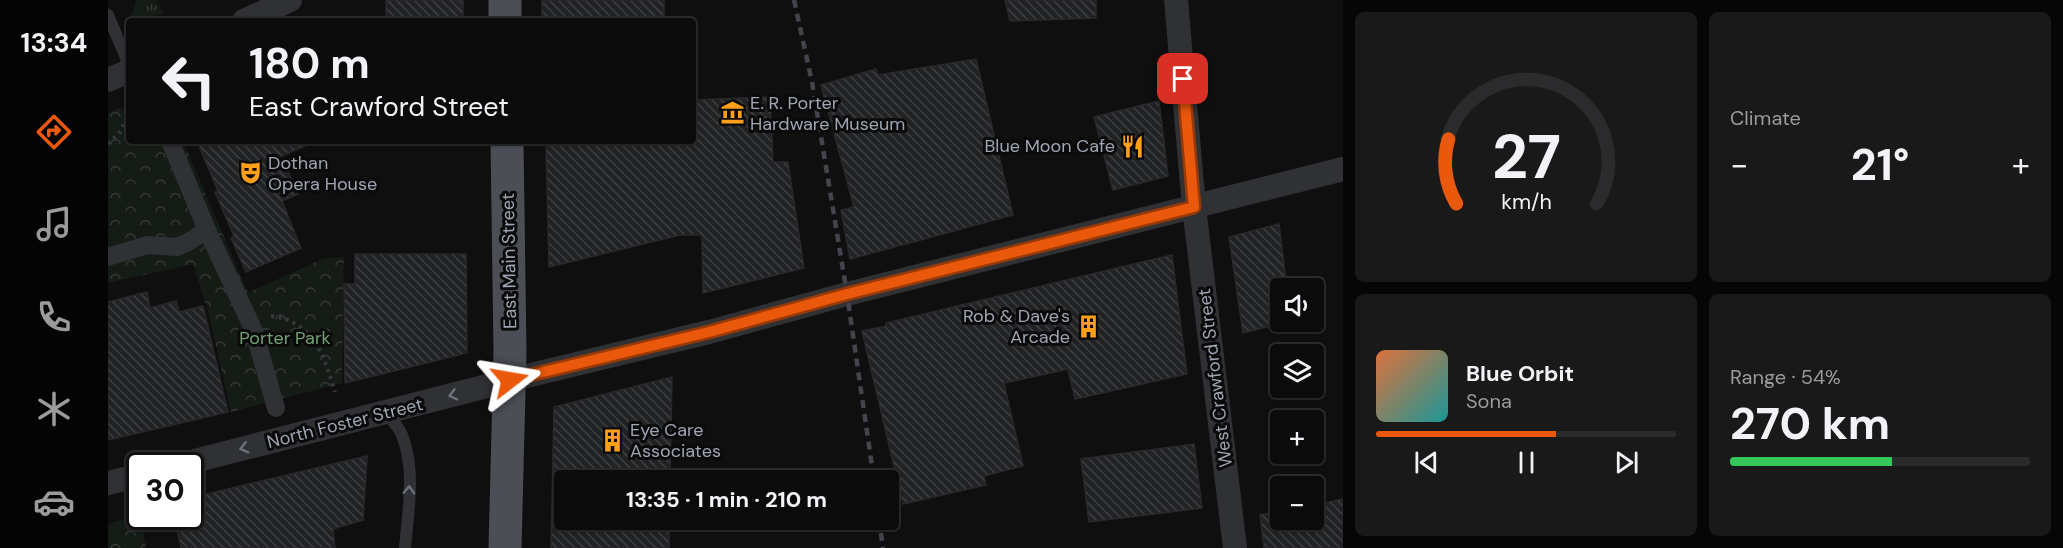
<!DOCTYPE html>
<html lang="en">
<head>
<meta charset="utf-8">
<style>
	:root { --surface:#0b0b0c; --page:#19191a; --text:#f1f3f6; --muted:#9a9b9d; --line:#2b2b2d; --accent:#ea580c }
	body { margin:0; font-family:"DM Sans",sans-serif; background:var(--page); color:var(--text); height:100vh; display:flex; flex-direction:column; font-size:22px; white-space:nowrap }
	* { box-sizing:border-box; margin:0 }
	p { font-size:20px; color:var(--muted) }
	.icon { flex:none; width:33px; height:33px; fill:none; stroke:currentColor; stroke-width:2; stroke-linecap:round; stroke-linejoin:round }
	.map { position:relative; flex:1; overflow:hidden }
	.drawer { display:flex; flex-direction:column; gap:12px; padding:12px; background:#060607; width:720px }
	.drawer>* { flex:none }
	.top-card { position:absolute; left:18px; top:18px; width:570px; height:126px; border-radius:6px; box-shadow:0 2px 4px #0004,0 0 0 2px var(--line); background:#0b0b0c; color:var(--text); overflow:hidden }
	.tools { position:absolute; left:1162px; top:278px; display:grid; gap:12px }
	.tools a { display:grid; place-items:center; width:54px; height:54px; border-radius:6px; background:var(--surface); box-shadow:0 2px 4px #0004,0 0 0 2px var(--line); font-size:30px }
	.speed { position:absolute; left:18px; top:452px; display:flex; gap:12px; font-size:30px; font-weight:700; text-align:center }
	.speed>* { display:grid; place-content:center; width:78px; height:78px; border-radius:50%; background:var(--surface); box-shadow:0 2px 4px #0004,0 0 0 2px var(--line); line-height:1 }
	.speed .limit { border:3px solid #111; border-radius:9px; background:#fff; color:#111 }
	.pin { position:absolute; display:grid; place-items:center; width:51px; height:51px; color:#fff; margin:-26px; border-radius:12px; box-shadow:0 3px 9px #0006 }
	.me { position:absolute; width:66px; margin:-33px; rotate:76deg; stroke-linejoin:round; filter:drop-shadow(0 0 4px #0008) }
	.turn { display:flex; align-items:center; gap:21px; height:126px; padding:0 24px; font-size:27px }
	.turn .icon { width:78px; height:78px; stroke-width:2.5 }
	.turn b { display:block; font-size:42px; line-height:51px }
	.big { font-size:45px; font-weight:700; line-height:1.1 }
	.drawer .card { flex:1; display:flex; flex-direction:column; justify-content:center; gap:9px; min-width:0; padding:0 21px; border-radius:9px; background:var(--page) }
	.drawer .dial { align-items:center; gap:0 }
	.dial svg { height:156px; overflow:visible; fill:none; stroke:var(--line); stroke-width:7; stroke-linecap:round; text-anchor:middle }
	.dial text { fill:var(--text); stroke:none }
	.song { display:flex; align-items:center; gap:18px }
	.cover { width:72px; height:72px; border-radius:9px; background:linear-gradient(135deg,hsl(20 70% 55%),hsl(180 70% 35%)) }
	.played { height:6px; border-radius:3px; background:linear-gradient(90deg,var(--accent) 60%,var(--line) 60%) }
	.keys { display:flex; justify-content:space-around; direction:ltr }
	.heat { display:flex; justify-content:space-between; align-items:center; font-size:33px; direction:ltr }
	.charge { height:9px; border-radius:4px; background:linear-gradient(90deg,#34c759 54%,var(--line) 0) }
	.drawer .tiles { flex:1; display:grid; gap:12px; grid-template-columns:repeat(2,1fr) }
	.trip { position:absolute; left:446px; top:470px; width:345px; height:60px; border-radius:6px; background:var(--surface); box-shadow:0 2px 4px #0004,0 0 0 2px var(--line); font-weight:700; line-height:60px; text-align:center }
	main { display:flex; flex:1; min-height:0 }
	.tabs { display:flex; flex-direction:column; width:108px; justify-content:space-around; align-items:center; background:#040405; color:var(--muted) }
	.tabs .icon { width:42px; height:42px }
	.tabs .on { color:var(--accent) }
	.tabs b { font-size:27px; color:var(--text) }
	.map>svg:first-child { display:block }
	.grass { fill:url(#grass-tufts) }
	.park { fill:url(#park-crowns) }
	.building { fill:url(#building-back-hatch); stroke:#28292c; stroke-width:1.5 }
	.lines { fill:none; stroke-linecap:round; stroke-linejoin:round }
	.path { stroke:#35383d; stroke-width:4; stroke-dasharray:3 4.5; stroke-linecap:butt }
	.service { stroke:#2f3135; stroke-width:12 }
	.pedestrian { stroke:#2f3135; stroke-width:18 }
	.minor { stroke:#2f3135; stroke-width:24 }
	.primary { stroke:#4b4e55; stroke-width:33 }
	.rail { stroke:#42454b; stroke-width:4.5; stroke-dasharray:8 6; stroke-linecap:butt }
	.oneway { stroke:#6c717a }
	.route-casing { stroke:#983908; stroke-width:15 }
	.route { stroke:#ea580c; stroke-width:10 }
	.labels { text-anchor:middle; stroke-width:6; stroke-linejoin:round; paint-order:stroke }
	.poi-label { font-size:18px; fill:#9ea6b3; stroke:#0a0a0b; text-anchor:start }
	.street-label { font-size:18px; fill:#9ea6b3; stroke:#0a0a0b }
	.park-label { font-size:18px; fill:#73a073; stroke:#0a0a0b }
</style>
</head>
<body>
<main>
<nav class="tabs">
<b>13:34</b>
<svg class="icon on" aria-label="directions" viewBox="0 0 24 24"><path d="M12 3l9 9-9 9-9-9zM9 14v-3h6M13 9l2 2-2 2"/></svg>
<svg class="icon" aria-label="music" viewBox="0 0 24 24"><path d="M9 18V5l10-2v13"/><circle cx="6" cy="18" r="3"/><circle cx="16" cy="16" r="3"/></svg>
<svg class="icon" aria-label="phone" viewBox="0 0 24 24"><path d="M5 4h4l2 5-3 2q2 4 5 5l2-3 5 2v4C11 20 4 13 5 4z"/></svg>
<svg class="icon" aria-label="climate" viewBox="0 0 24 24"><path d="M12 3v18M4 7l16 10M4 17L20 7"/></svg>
<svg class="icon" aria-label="car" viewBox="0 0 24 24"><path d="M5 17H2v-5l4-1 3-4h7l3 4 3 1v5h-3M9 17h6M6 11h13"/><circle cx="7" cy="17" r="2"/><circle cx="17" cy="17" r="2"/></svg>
</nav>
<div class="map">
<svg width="1235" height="548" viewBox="0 0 1235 548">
	<defs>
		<pattern id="grass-tufts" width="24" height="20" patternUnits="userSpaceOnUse" patternTransform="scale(1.5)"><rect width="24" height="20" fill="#151b15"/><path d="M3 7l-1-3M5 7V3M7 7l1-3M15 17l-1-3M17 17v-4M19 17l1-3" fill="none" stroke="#343935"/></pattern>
		<pattern id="park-crowns" width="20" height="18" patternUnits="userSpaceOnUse" patternTransform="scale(1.5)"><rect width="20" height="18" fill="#151b15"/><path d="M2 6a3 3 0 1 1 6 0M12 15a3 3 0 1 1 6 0" fill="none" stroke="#343935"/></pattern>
		<pattern id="building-back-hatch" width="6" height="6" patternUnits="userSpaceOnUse" patternTransform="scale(1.5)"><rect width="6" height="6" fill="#212224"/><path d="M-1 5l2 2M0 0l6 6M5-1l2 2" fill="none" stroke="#3e3f41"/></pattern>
	</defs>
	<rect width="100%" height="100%" fill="#0f0f10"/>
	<polygon class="grass" points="28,0 49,0 55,13 36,21 22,21"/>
	<g class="park">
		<polygon points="11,108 21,110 21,141 75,141 140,293 216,258 236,257 234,383 123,412 100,311 85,264 0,283 0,113"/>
		<polygon points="32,516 38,548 0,548 0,524"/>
	</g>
	<g class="building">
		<rect x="278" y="0" width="77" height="21"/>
		<rect x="434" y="0" width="122" height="21"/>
		<polygon points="897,0 988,0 988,18 902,21"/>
		<polygon points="868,59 905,215 742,259 733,210 746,207 713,85 768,69 770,75"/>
		<polygon points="662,97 665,162 680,162 696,268 595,293 594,235 572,235 441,267 438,141 585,141 585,100"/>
		<polygon points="1051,101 1060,176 1005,190 986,117"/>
		<polygon points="89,141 209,141 173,156 190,194 174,201 193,248 138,272 123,238 126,236 107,192 110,191"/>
		<polygon points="1171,224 1179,288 1173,288 1173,321 1181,321 1135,333 1121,237"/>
		<polygon points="247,254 358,254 359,353 237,383 236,284 247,284"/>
		<polygon points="1064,255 1079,374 967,399 960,369 896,383 915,466 876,476 878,485 795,504 754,331 778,326 778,323"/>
		<polygon points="39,292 42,308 68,301 71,312 95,306 120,412 0,440 0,302"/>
		<polygon points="564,377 562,480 456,480 456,519 561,519 561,548 443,548 446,407"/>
		<polygon points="1086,444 1094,508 981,522 973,459"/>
		<polygon points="259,456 255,520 225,529 227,548 73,548 66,516 82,516 82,498"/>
		<polygon points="1235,499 1235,548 1156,548 1152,515 1173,511 1173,519 1206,519 1206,505"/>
	</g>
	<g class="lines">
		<g class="path">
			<polyline points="0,144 12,132 21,115"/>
			<path d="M163 316C206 321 216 357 227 392"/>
		</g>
		<g class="service">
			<polyline points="0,15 21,65"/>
			<path d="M277 412C283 419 291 427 294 435 308 470 300 512 297 548"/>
		</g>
		<g class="pedestrian">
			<polyline points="62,141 99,230 146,331 168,408"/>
			<polyline points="0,257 39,245 69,247 80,242 99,230"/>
		</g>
		<g class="minor">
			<polyline points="1068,0 1086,207 1127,548"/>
			<polyline points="136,21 182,0"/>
			<polyline points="0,80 21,71"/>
			<polyline points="71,465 402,380 601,332 739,294 1235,169"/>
			<polyline points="0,483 32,475"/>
		</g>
		<g class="primary">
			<polyline points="397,0 397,21"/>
			<polyline points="397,548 402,352 399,141"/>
		</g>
		<g class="rail">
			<polyline points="686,0 704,82 739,294 766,480"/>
			<polyline points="771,519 775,548"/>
		</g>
	</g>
	<defs><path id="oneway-chevron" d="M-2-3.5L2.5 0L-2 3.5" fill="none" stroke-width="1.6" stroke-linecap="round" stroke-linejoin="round" transform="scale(1.5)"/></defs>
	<g class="oneway">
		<use href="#oneway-chevron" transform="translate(345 395) rotate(165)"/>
		<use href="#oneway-chevron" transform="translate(136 448) rotate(166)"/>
		<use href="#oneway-chevron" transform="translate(301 490) rotate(-88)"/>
	</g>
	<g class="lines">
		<defs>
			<polyline id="route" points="402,380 601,332 739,294 1086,207 1075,79"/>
		</defs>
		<use href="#route" class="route-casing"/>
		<use href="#route" class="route"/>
	</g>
	<defs>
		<symbol id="museum-bare" viewBox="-9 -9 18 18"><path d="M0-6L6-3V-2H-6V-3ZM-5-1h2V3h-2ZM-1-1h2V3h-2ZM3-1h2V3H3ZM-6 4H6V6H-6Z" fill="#ffa018" stroke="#0a0a0b" stroke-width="2.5" paint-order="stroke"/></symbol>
		<symbol id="restaurant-bare" viewBox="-9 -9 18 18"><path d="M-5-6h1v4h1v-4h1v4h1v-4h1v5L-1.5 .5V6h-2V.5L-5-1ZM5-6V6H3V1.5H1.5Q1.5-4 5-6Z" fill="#ffa018" stroke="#0a0a0b" stroke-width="2.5" paint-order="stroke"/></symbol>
		<symbol id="theatre-bare" viewBox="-9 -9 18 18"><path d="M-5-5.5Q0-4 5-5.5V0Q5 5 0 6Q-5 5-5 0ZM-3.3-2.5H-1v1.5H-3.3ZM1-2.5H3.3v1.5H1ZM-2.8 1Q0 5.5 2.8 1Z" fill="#ffa018" stroke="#0a0a0b" stroke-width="2.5" paint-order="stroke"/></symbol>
		<symbol id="building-bare" viewBox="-9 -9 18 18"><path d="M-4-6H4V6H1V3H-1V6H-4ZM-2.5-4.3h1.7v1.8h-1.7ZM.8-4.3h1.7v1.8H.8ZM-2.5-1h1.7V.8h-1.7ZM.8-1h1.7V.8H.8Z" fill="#ffa018" stroke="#0a0a0b" stroke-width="2.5" paint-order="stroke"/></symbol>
	</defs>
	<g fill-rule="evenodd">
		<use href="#museum-bare" x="608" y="96" width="33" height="33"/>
		<use href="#restaurant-bare" x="1008" y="130" width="33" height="33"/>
		<use href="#theatre-bare" x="126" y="156" width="33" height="33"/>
		<use href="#building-bare" x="964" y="310" width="33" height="33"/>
		<use href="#building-bare" x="488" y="424" width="33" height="33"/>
	</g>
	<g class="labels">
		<g class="poi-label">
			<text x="642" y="109">E. R. Porter<tspan x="642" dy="21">Hardware Museum</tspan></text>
			<text x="1007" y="152" text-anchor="end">Blue Moon Cafe</text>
			<text x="160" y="169">Dothan<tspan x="160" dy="21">Opera House</tspan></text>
			<text x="962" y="322" text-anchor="end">Rob &amp; Dave's<tspan x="962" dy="21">Arcade</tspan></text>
			<text x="522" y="436">Eye Care<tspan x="522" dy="21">Associates</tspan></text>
		</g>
		<g class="street-label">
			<text transform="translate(401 261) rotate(-91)" y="6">East Main Street</text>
			<text transform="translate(1107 378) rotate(-97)" y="6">West Crawford Street</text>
			<text transform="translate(237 423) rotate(-14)" y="6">North Foster Street</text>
		</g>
		<g class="park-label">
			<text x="177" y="344">Porter Park</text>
		</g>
	</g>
</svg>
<div class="tools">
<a><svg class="icon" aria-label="sound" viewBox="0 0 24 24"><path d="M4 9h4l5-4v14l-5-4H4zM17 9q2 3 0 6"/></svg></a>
<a><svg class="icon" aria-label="layers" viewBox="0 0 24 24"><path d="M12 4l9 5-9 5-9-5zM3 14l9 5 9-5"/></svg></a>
<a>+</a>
<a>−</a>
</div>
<div class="speed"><div class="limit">30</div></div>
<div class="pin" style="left:1075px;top:79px;background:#d93025"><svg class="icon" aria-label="arrive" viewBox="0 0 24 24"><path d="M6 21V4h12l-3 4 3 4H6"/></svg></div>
<svg class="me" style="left:402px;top:380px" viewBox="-20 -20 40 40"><path d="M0-17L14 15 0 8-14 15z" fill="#ea580c" stroke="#fff" stroke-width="4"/></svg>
<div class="trip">13:35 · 1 min · 210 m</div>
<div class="top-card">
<div class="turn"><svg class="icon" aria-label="left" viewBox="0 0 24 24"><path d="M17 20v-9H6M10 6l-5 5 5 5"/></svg><div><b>180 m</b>East Crawford Street</div></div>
</div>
</div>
<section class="drawer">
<div class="tiles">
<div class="card dial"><svg viewBox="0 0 100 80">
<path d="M14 69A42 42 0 1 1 86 69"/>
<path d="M14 69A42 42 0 0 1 10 36" stroke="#ea580c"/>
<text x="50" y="56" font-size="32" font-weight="700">27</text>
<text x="50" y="72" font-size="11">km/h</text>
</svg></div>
<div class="card"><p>Climate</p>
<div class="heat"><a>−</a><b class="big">21°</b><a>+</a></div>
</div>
<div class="card">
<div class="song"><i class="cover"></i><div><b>Blue Orbit</b><p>Sona</p></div></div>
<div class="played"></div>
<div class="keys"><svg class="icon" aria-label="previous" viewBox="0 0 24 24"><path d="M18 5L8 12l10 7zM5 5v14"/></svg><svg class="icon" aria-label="pause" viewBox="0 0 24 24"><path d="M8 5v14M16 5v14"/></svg><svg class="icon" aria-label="next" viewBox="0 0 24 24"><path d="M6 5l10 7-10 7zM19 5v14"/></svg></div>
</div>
<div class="card"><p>Range · 54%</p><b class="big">270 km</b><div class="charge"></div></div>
</div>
</section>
</main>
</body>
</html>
